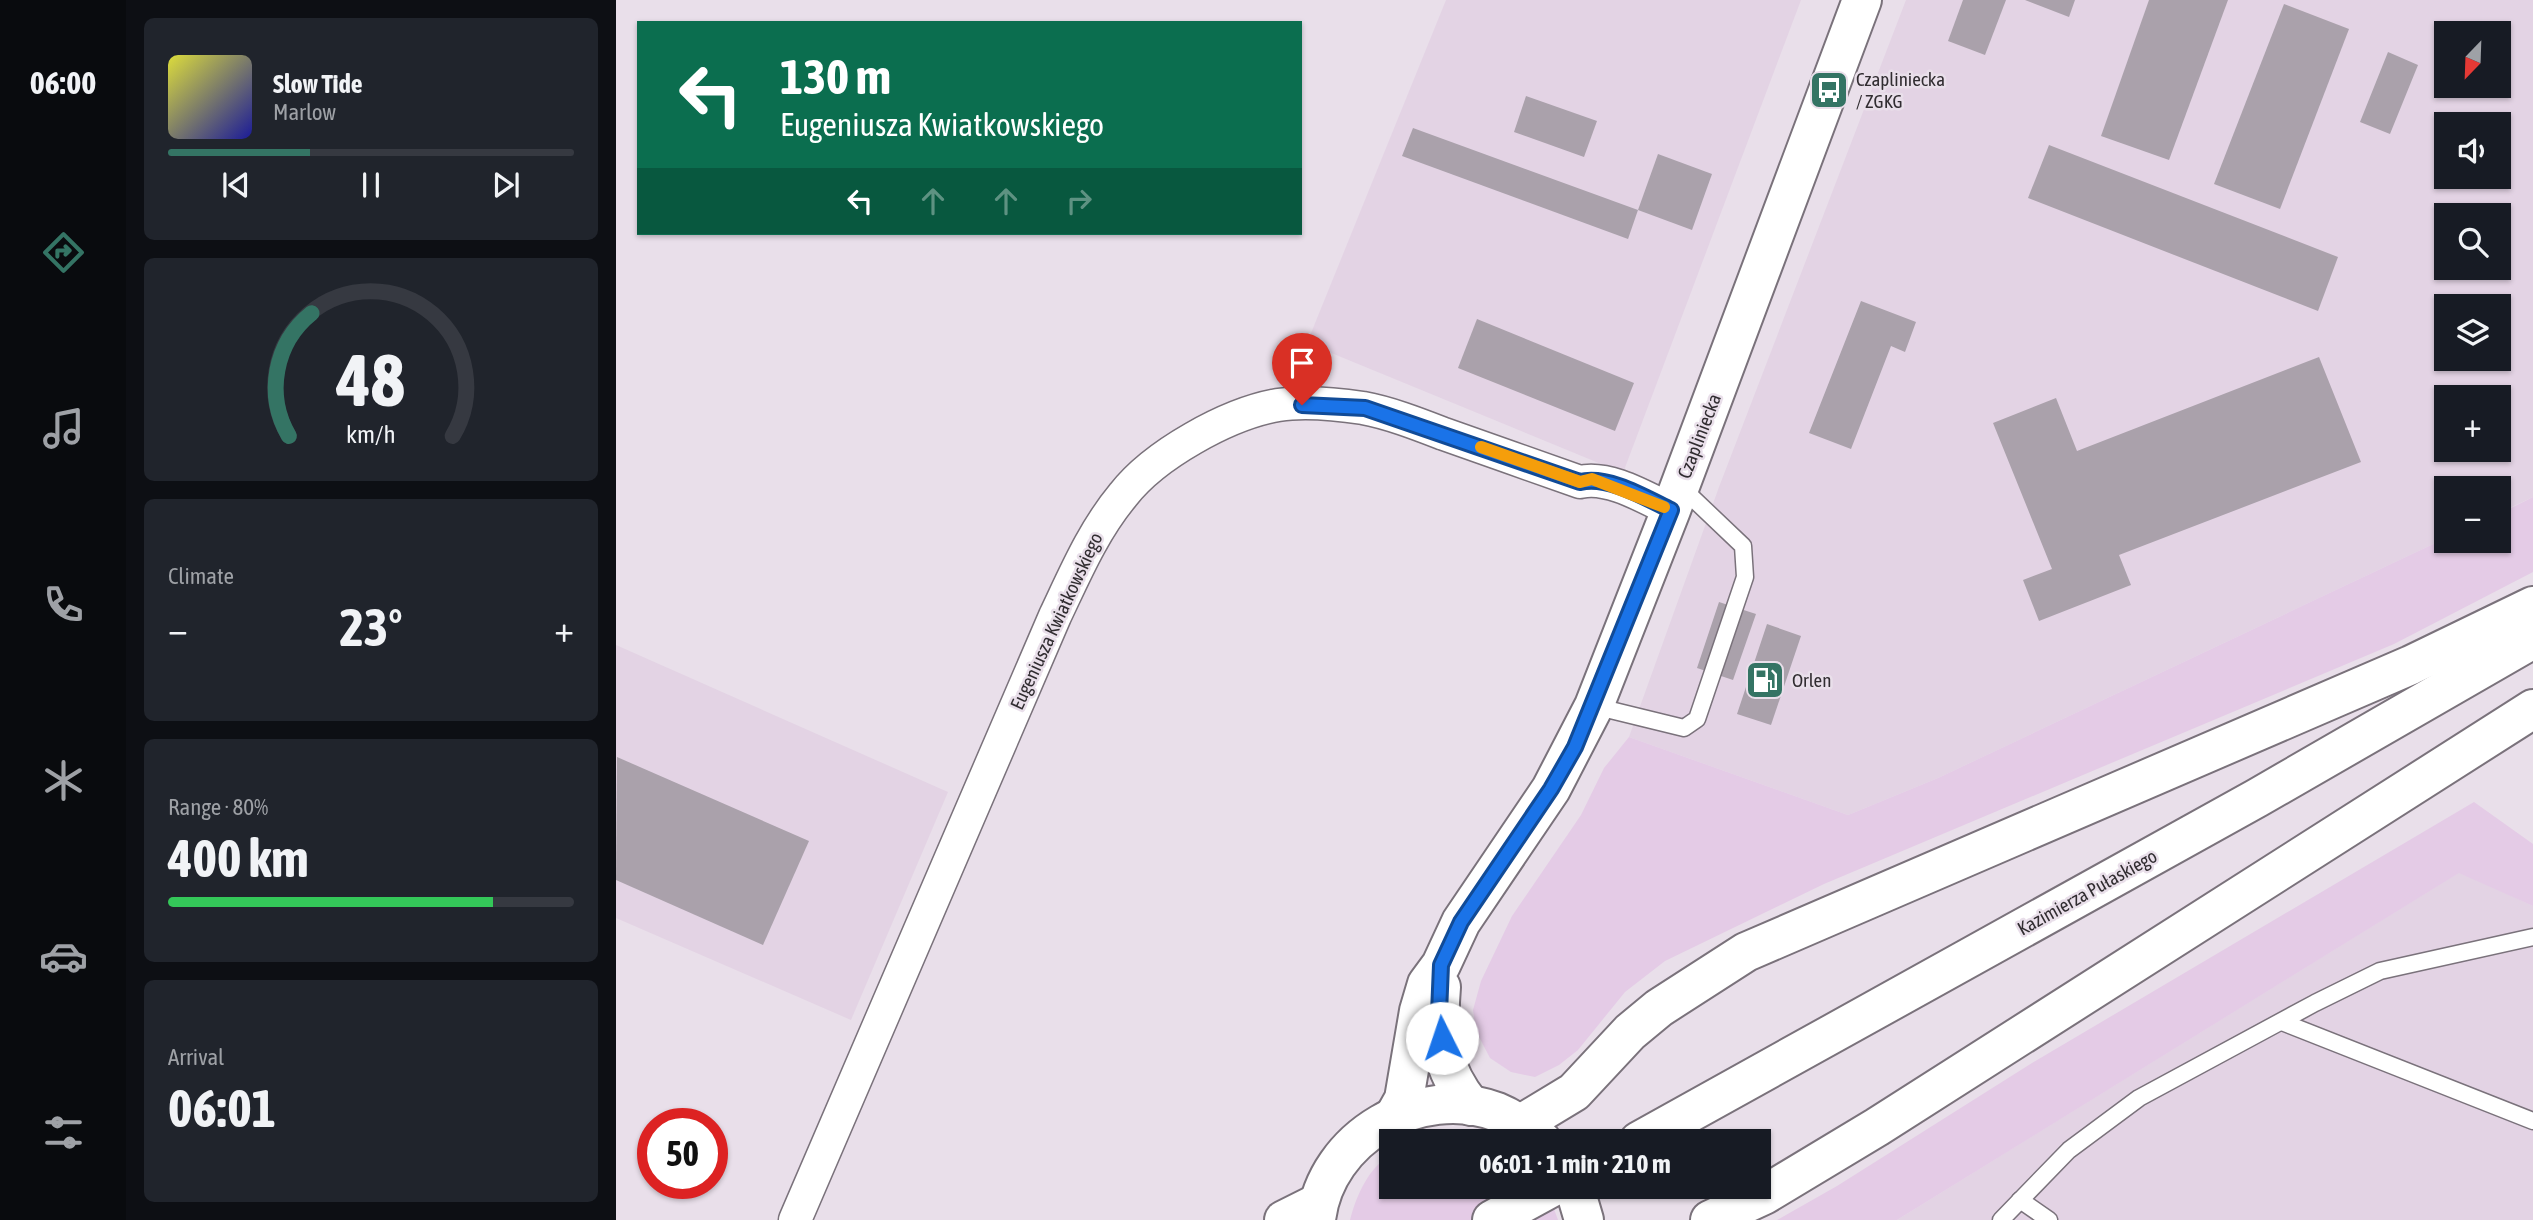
<!DOCTYPE html>
<html lang="en">
<head>
<meta charset="utf-8">
<style>
	:root { --surface:#171b24; --page:#20242c; --text:#f1f3f6; --muted:#9ea1a6; --line:#363941; --accent:#347464 }
	body { margin:0; font-family:"Asap Condensed",sans-serif; background:var(--page); color:var(--text); height:100vh; display:flex; flex-direction:column; font-size:26px; white-space:nowrap }
	* { box-sizing:border-box; margin:0 }
	p { font-size:23px; color:var(--muted) }
	.icon { flex:none; width:38px; height:38px; fill:none; stroke:currentColor; stroke-width:2; stroke-linecap:round; stroke-linejoin:round }
	.map { position:relative; flex:1; overflow:hidden }
	.side { display:flex; flex-direction:column; gap:18px; padding:18px; background:#0d0f14; width:490px }
	.side>* { flex:none }
	.guide { position:absolute; left:21px; top:21px; width:665px; height:214px; border-radius:0px; box-shadow:0 2px 5px #0004; background:#0b6e4f; color:#fff; overflow:hidden }
	.needle { width:46px; rotate:203deg }
	.buttons { position:absolute; left:1818px; top:21px; display:grid; gap:14px }
	.buttons a { display:grid; place-items:center; width:77px; height:77px; border-radius:0px; background:var(--surface); box-shadow:0 2px 5px #0004; font-size:35px }
	.speed { position:absolute; left:21px; top:1108px; display:flex; gap:14px; font-size:35px; font-weight:700; text-align:center }
	.speed>* { display:grid; place-content:center; width:91px; height:91px; border-radius:50%; background:var(--surface); box-shadow:0 2px 5px #0004; line-height:1 }
	.speed .limit { border:10px solid #d22; background:#fff; color:#111 }
	.pin { position:absolute; display:grid; place-items:center; width:60px; height:60px; color:#fff; margin:-72px -30px; border-radius:50% 50% 50% 0; rotate:-45deg; box-shadow:0 0 7px #0007 }
	.pin .icon { rotate:45deg }
	.me { position:absolute; width:77px; margin:-38px; rotate:356deg; stroke-linejoin:round; filter:drop-shadow(0 0 5px #0008) }
	.turn { display:flex; align-items:center; gap:24px; height:147px; padding:0 28px; font-size:32px }
	.turn .icon { width:91px; height:91px; stroke-width:2.5 }
	.turn b { display:block; font-size:49px; line-height:60px }
	.lanes { display:flex; align-items:center; height:66px; padding:0 28px; background:#0003; justify-content:center; gap:35px; direction:ltr }
	.lanes .off { opacity:.35 }
	.big { font-size:52px; font-weight:700; line-height:1.1 }
	.side .widget { flex:1; display:flex; flex-direction:column; justify-content:center; gap:10px; min-width:0; padding:0 24px; border-radius:10px; background:var(--page) }
	.side .dial { align-items:center; gap:0 }
	.dial svg { height:182px; overflow:visible; fill:none; stroke:var(--line); stroke-width:7; stroke-linecap:round; text-anchor:middle }
	.dial text { fill:var(--text); stroke:none }
	.song { display:flex; align-items:center; gap:21px }
	.cover { width:84px; height:84px; border-radius:10px; background:linear-gradient(135deg,hsl(60 70% 55%),hsl(240 70% 35%)) }
	.played { height:7px; border-radius:4px; background:linear-gradient(90deg,var(--accent) 35%,var(--line) 35%) }
	.keys { display:flex; justify-content:space-around; direction:ltr }
	.heat { display:flex; justify-content:space-between; align-items:center; font-size:38px; direction:ltr }
	.charge { height:10px; border-radius:5px; background:linear-gradient(90deg,#34c759 80%,var(--line) 0) }
	.trip { position:absolute; left:763px; top:1129px; width:392px; height:70px; border-radius:0px; background:var(--surface); box-shadow:0 2px 5px #0004; font-weight:700; line-height:70px; text-align:center }
	main { display:flex; flex:1; min-height:0 }
	.tabs { display:flex; flex-direction:column; width:126px; justify-content:space-around; align-items:center; background:#090b0e; color:var(--muted) }
	.tabs .icon { width:49px; height:49px }
	.tabs .active { color:var(--accent) }
	.tabs b { font-size:32px; color:var(--text) }
	.map>svg:first-child { display:block }
	.built { fill:#e3d3e4; fill-rule:evenodd }
	.green { fill:#e4cbe6 }
	.building { fill:#aaa1ab }
	.lines { fill:none; stroke-linecap:round; stroke-linejoin:round }
	.lane-casing { stroke:#7a727b; stroke-width:19 }
	.street-casing { stroke:#7a727b; stroke-width:35 }
	.secondary-casing { stroke:#7a727b; stroke-width:42 }
	.primary-casing { stroke:#7a727b; stroke-width:42 }
	.lane { stroke:#fff; stroke-width:16 }
	.street { stroke:#fff; stroke-width:32 }
	.secondary { stroke:#fff; stroke-width:38 }
	.primary { stroke:#fff; stroke-width:38 }
	.route-casing { stroke:#114b97; stroke-width:18 }
	.route { stroke:#1a73e8; stroke-width:12 }
	.slow { stroke:#f59e0b; stroke-width:12 }
	.labels { text-anchor:middle; stroke-width:5; stroke-linejoin:round; paint-order:stroke }
	.poi-label { font-size:19px; fill:#312d31; stroke:#e9dfea; text-anchor:start }
	.street-label { font-size:19px; fill:#312d31; stroke:#e9dfea }
</style>
</head>
<body>
<main>
<nav class="tabs">
<b>06:00</b>
<svg class="icon active" aria-label="directions" viewBox="0 0 24 24"><path d="M12 3l9 9-9 9-9-9zM9 14v-3h6M13 9l2 2-2 2"/></svg>
<svg class="icon" aria-label="music" viewBox="0 0 24 24"><path d="M9 18V5l10-2v13"/><circle cx="6" cy="18" r="3"/><circle cx="16" cy="16" r="3"/></svg>
<svg class="icon" aria-label="phone" viewBox="0 0 24 24"><path d="M5 4h4l2 5-3 2q2 4 5 5l2-3 5 2v4C11 20 4 13 5 4z"/></svg>
<svg class="icon" aria-label="climate" viewBox="0 0 24 24"><path d="M12 3v18M4 7l16 10M4 17L20 7"/></svg>
<svg class="icon" aria-label="car" viewBox="0 0 24 24"><path d="M5 17H2v-5l4-1 3-4h7l3 4 3 1v5h-3M9 17h6M6 11h13"/><circle cx="7" cy="17" r="2"/><circle cx="17" cy="17" r="2"/></svg>
<svg class="icon" aria-label="filters" viewBox="0 0 24 24"><path d="M4 7h16M4 17h16"/><circle cx="9" cy="7" r="2"/><circle cx="15" cy="17" r="2"/></svg>
</nav>
<section class="side">
<div class="widget">
<div class="song"><i class="cover"></i><div><b>Slow Tide</b><p>Marlow</p></div></div>
<div class="played"></div>
<div class="keys"><svg class="icon" aria-label="previous" viewBox="0 0 24 24"><path d="M18 5L8 12l10 7zM5 5v14"/></svg><svg class="icon" aria-label="pause" viewBox="0 0 24 24"><path d="M8 5v14M16 5v14"/></svg><svg class="icon" aria-label="next" viewBox="0 0 24 24"><path d="M6 5l10 7-10 7zM19 5v14"/></svg></div>
</div>
<div class="widget dial"><svg viewBox="0 0 100 80">
<path d="M14 69A42 42 0 1 1 86 69"/>
<path d="M14 69A42 42 0 0 1 24 15" stroke="#347464"/>
<text x="50" y="56" font-size="32" font-weight="700">48</text>
<text x="50" y="72" font-size="11">km/h</text>
</svg></div>
<div class="widget"><p>Climate</p>
<div class="heat"><a>−</a><b class="big">23°</b><a>+</a></div>
</div>
<div class="widget"><p>Range · 80%</p><b class="big">400 km</b><div class="charge"></div></div>
<div class="widget"><p>Arrival</p><b class="big">06:01</b></div>
</section>
<div class="map">
<svg width="1917" height="1220" viewBox="0 0 1917 1220">
	<rect width="100%" height="100%" fill="#e9dfea"/>
	<g class="built">
		<polygon points="830,0 1185,0 1007,473 691,343"/>
		<path d="M1290 0H1917V497L1883 513V488H1830V538L1322 778 1232 815 1013 737 1103 487ZM1830 33H1883V86H1830ZM1830 124H1883V177H1830ZM1830 215H1883V268H1830ZM1830 306H1883V359H1830ZM1830 397H1883V450H1830Z"/>
		<polygon points="0,645 332,792 235,1020 0,918"/>
		<polygon points="1844,872 1917,906 1917,1220 1281,1220"/>
	</g>
	<g class="green">
		<polygon points="1917,497 1917,572 1778,644 1208,884 1049,961 1009,992 962,1050 943,1065 919,1077 895,1072 874,1058 860,1031 857,1010 865,981 896,916 965,815 988,768 1013,737 1232,815 1322,778 1830,538 1830,541 1883,541 1883,514"/>
		<polygon points="1858,802 1917,844 1917,906 1843,873 1281,1220 1161,1220 1221,1186 1416,1063"/>
		<path d="M775 1154V1186L930 1187 942 1220H734C741 1194 752 1169 775 1154Z"/>
	</g>
	<g class="building">
		<polygon points="1347,0 1390,0 1369,55 1332,41"/>
		<polygon points="1409,0 1459,0 1453,17"/>
		<polygon points="1533,0 1612,0 1553,160 1485,136"/>
		<polygon points="1668,4 1733,29 1664,209 1598,184"/>
		<polygon points="1772,52 1802,65 1774,134 1744,122"/>
		<polygon points="910,96 981,121 968,157 898,132"/>
		<polygon points="797,128 1022,210 1012,239 786,156"/>
		<polygon points="1433,145 1722,257 1702,311 1412,198"/>
		<polygon points="1042,154 1096,174 1076,230 1022,210"/>
		<polygon points="1245,301 1300,322 1289,352 1275,346 1235,449 1193,433"/>
		<polygon points="861,319 1018,383 999,431 842,368"/>
		<polygon points="1703,357 1745,462 1503,555 1515,585 1423,621 1407,580 1436,569 1377,423 1440,398 1461,451"/>
		<polygon points="1103,602 1140,614 1117,680 1081,668"/>
		<polygon points="1151,624 1185,636 1155,725 1121,714"/>
		<polygon points="1,757 193,841 147,945 0,880"/>
	</g>
	<g class="lines">
		<defs>
			<g id="lane">
				<polyline points="978,706 1068,728 1081,719 1129,577 1127,546 1065,487"/>
				<polyline points="1666,1022 1917,1121"/>
				<polyline points="1404,1200 1433,1220"/>
				<polyline points="1385,1220 1453,1150 1523,1098 1699,1003 1764,971 1917,937"/>
			</g>
			<path id="street" d="M179 1220 439 616C459 574 477 531 507 495 538 455 611 414 662 405 688 401 720 404 747 408 774 413 802 424 828 434 873 450 919 466 964 482 992 475 1030 498 1055 510"/>
			<g id="secondary">
				<path d="M825 987C821 1034 824 1068 855 1106"/>
				<polyline points="779,1115 788,1099 803,1011 811,984 825,965 845,922 935,789 978,706 1055,510 1246,0"/>
				<polyline points="958,1186 968,1220"/>
				<path d="M700 1220C709 1137 804 1083 881 1112 898 1119 912 1130 926 1141"/>
			</g>
			<g id="primary">
				<polyline points="905,1124 958,1092 1014,1032 1043,1008 1130,952 1795,665 1917,606"/>
				<polyline points="1023,1141 1641,798 1917,639"/>
				<polyline points="668,1220 702,1203"/>
				<polyline points="876,1220 938,1186"/>
				<polyline points="1094,1220 1148,1195 1261,1127 1917,709"/>
			</g>
		</defs>
		<use href="#lane" class="lane-casing"/>
		<use href="#street" class="street-casing"/>
		<use href="#secondary" class="secondary-casing"/>
		<use href="#primary" class="primary-casing"/>
		<use href="#lane" class="lane"/>
		<use href="#street" class="street"/>
		<use href="#secondary" class="secondary"/>
		<use href="#primary" class="primary"/>
	</g>
	<g class="lines">
		<defs>
			<path id="route" d="M686 405 749 408 964 482C992 475 1030 498 1055 510L959 747 935 789 845 922 825 965 823 1013 826 1038"/>
		</defs>
		<use href="#route" class="route-casing"/>
		<use href="#route" class="route"/>
		<polyline class="slow" points="865,447 964,482 976,479 1048,507"/>
	</g>
	<defs>
		<symbol id="bus-square" viewBox="-11 -11 22 22"><rect x="-9" y="-9" width="18" height="18" rx="4" fill="#347464" stroke="#e9dfea"/><path d="M-5-6H5V4H4V6H2V4H-2V6H-4V4H-5ZM-3.5-4V0h7V-4ZM-3.5 1.2v1.5H-2V1.2ZM2 1.2v1.5H3.5V1.2Z" fill="#fff"/></symbol>
		<symbol id="fuel-square" viewBox="-11 -11 22 22"><rect x="-9" y="-9" width="18" height="18" rx="4" fill="#347464" stroke="#e9dfea"/><path d="M-5.5-6h7V0h2V4h1.3V-2.5L3-4.5l.8-.8L6-3V5H2.5V1h-1V6h-7ZM-4.2-4.7v3.2H.2V-4.7Z" fill="#fff"/></symbol>
	</defs>
	<g fill-rule="evenodd">
		<use href="#bus-square" x="1191" y="68" width="44" height="44"/>
		<use href="#fuel-square" x="1127" y="658" width="44" height="44"/>
	</g>
	<g class="labels">
		<g class="poi-label">
			<text x="1240" y="86">Czapliniecka<tspan x="1240" dy="22">/ ZGKG</tspan></text>
			<text x="1176" y="687">Orlen</text>
		</g>
		<g class="street-label">
			<text transform="translate(1083 436) rotate(-69)" y="7">Czapliniecka</text>
			<text transform="translate(440 621) rotate(-65)" y="7">Eugeniusza Kwiatkowskiego</text>
			<text transform="translate(1471 892) rotate(-29)" y="7">Kazimierza Pułaskiego</text>
		</g>
	</g>
</svg>
<div class="buttons">
<a><svg class="needle" viewBox="-14 -14 28 28"><path d="M0-13l5 13h-10z" fill="#e53935"/><path d="M0 13l5-13h-10z" fill="#9ea1a6"/></svg></a>
<a><svg class="icon" aria-label="sound" viewBox="0 0 24 24"><path d="M4 9h4l5-4v14l-5-4H4zM17 9q2 3 0 6"/></svg></a>
<a><svg class="icon" aria-label="search" viewBox="0 0 24 24"><circle cx="10" cy="10" r="6"/><path d="M15 15l6 6"/></svg></a>
<a><svg class="icon" aria-label="layers" viewBox="0 0 24 24"><path d="M12 4l9 5-9 5-9-5zM3 14l9 5 9-5"/></svg></a>
<a>+</a>
<a>−</a>
</div>
<div class="speed"><div class="limit">50</div></div>
<div class="pin" style="left:686px;top:405px;background:#d93025"><svg class="icon" aria-label="arrive" viewBox="0 0 24 24"><path d="M6 21V4h12l-3 4 3 4H6"/></svg></div>
<svg class="me" style="left:826px;top:1038px" viewBox="-20 -20 40 40"><circle r="19" fill="#fff"/><path d="M0-13L10 11 0 6-10 11z" fill="#1a73e8"/></svg>
<div class="trip">06:01 · 1 min · 210 m</div>
<div class="guide">
<div class="turn"><svg class="icon" aria-label="left" viewBox="0 0 24 24"><path d="M17 20v-9H6M10 6l-5 5 5 5"/></svg><div><b>130 m</b>Eugeniusza Kwiatkowskiego</div></div>
<div class="lanes"><svg class="icon" aria-label="left" viewBox="0 0 24 24"><path d="M17 20v-9H6M10 6l-5 5 5 5"/></svg><svg class="icon off" aria-label="ahead" viewBox="0 0 24 24"><path d="M12 20V5M6 11l6-6 6 6"/></svg><svg class="icon off" aria-label="ahead" viewBox="0 0 24 24"><path d="M12 20V5M6 11l6-6 6 6"/></svg><svg class="icon off" aria-label="right" viewBox="0 0 24 24"><path d="M7 20v-9h11M14 6l5 5-5 5"/></svg></div>
</div>
</div>
</main>
</body>
</html>
